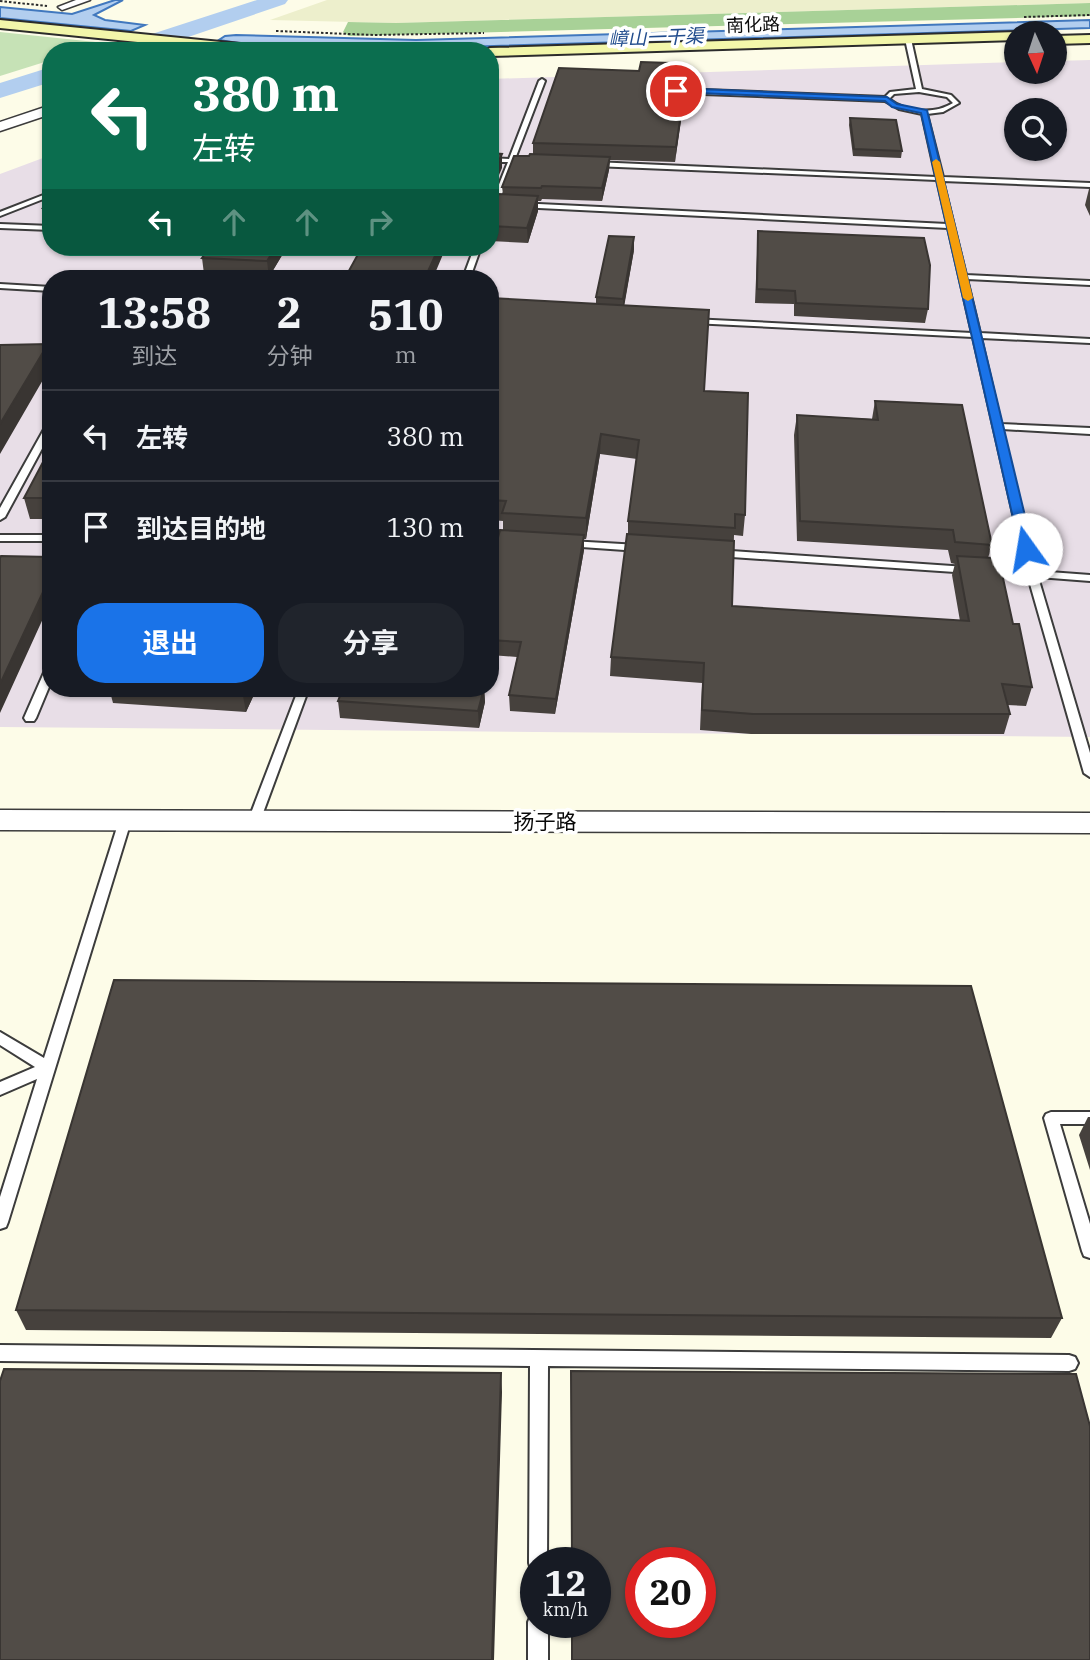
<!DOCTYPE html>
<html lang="zh">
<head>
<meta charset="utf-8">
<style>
	:root { --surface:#171b24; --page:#20242c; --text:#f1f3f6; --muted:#9ea1a6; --line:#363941; --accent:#1a73e8 }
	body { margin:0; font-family:"IBM Plex Serif","Noto Sans SC",serif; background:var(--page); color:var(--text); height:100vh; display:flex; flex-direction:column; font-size:26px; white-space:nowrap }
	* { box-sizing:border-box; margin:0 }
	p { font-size:23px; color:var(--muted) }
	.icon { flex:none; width:38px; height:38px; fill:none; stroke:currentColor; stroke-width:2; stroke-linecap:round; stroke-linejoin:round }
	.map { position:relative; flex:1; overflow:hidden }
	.sheet { position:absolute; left:42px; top:270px; width:457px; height:427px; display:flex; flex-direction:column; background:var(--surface); border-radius:28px; box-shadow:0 2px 5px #0004 }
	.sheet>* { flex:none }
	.hud { position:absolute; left:42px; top:42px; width:457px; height:214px; border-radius:28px; box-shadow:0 2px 5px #0004; background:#0b6e4f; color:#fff; overflow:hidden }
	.needle { width:46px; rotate:177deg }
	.tools { position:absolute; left:1004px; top:21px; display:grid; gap:14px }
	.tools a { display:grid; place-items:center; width:63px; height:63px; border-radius:50%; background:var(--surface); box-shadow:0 2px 5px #0004; font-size:35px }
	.speed { position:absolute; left:520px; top:1547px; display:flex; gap:14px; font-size:35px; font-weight:700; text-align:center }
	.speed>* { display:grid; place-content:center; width:91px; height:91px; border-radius:50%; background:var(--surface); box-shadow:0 2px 5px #0004; line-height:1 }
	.speed small { font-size:18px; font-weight:400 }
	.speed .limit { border:10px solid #d22; background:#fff; color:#111 }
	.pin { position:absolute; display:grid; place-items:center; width:60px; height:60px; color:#fff; margin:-30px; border:4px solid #fff; border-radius:50%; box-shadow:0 2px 7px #0007 }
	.me { position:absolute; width:77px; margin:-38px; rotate:347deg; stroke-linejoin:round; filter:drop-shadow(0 0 5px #0008) }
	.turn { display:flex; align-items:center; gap:24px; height:147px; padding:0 35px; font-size:32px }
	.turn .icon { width:91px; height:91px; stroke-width:2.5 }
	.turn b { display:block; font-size:49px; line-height:60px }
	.lanes { display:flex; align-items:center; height:66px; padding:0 35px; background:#0003; justify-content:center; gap:35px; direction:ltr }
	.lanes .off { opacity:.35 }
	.eta { display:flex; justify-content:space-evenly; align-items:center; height:119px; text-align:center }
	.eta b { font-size:42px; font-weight:700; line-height:49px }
	.primary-button { display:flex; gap:14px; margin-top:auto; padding:14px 35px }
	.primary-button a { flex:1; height:80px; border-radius:28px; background:var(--accent); color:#fff; font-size:28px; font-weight:700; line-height:80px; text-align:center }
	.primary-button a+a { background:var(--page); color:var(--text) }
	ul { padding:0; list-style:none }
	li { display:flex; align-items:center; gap:21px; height:91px; padding:0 35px; border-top:2px solid var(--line) }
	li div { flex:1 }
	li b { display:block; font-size:26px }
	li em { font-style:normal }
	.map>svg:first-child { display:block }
	.industrial { fill:#e8dee7; fill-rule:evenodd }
	.farmland { fill:#edefcc }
	.green { fill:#c6e2b6 }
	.forest { fill:#a8d197 }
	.water { fill:#b2ceef; stroke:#4178be; stroke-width:2 }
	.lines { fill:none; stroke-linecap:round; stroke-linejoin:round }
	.river { fill:#b2ceef; fill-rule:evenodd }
	.service-casing { stroke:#3c3c3c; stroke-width:4 }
	.minor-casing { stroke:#3c3c3c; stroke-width:3 }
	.tertiary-casing { stroke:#3c3c3c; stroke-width:3 }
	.secondary-casing { stroke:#2b2b2b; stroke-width:4 }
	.path { stroke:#2b2b2b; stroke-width:2; stroke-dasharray:2.5 2; stroke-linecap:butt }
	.service { fill:#fff; fill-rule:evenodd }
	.minor { fill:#fff; fill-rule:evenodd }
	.tertiary { fill:#fff; fill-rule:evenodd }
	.secondary { fill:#f2f6aa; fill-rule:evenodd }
	.wall { fill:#46413d }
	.shaded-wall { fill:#393532 }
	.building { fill:#514c47; stroke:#393532; stroke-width:2; fill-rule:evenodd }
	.route { fill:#1a73e8; stroke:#114b97; stroke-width:2 }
	.slow { fill:#f59e0b }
	.labels { text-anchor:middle; stroke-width:7; stroke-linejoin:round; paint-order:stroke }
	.far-street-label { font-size:18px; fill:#090909; stroke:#fff }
	.far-water-label { font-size:19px; font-style:italic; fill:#214c8d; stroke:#fff }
	.street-label { font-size:21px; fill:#090909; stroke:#fff }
</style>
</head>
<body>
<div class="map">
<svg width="1090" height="1660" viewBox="0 0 1090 1660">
	<rect width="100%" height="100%" fill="#fdfce8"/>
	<!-- industrial -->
	<path class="industrial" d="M 1090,60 L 1090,737 L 0,727 L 0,174 L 51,155 L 51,247 L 490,247 L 490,79 L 1017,62 L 1017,72 L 1055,72 L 1055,61 ZM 1017,110 L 1055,110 L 1055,149 L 1017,149 ZM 51,278 L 490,278 L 490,688 L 51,688 Z"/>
	<!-- farmland -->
	<path class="farmland" d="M 327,0 L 1090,0 L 1090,3 L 396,23 L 270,20 Z"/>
	<!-- green -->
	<path class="green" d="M 0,32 L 105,43 L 80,51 L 51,51 L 51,60 L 0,76 Z"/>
	<!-- forest -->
	<path class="forest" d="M 1090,3 L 1090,16 L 349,36 L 343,32 L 348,22 L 396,23 Z"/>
	<!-- water -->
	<path class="water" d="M 115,0 L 123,0 L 94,15 L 105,20 L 145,25 L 131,31 L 0,18 L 0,7 L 72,14 Z
		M 1090,20 L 1090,28 L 396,49 L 245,44 L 219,40 L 225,36 L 236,35 L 416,40 Z"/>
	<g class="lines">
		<!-- river -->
		<path class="river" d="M 257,0 L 288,0 L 285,4 L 147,51 L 112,51 L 115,46 Z
			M 51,67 L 51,82 L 0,98 L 0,83 Z"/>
		<!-- service casing -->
		<g class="service-casing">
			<path id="service" d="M 908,37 L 911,39 L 922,89 L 951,95 L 959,103 L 943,112 L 927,114 L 943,177 L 1090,183 L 1090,187 L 943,181 L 966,275 L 1090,281 L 1090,285 L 967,279 L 980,333 L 1090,339 L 1090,343 L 981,338 L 1001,424 L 1090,428 L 1090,434 L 1002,429 L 1036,571 L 1090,575 L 1090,581 L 1038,577 L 1090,753 L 1090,777 L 1084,773 L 1028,577 L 717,556 L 712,553 L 717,550 L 1026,571 L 973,337 L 692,323 L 688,321 L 692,319 L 972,333 L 948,228 L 497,206 L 493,216 L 490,218 L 490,202 L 492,202 L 508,162 L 490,162 L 490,158 L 509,159 L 539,81 L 542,79 L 545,81 L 515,159 L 530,161 L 527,163 L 514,162 L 499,202 L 947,224 L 937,180 L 594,166 L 591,164 L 594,162 L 936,177 L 922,114 L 899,109 L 885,101 L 676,93 L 673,91 L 675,78 L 678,76 L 681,78 L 679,89 L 885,97 L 890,92 L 916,89 L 905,39 ZM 919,92 L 947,97 L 953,103 C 934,115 906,112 889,99 L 894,94 Z
				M 51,192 L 51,196 L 0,216 L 0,212 Z
				M 0,224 L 51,226 L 51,230 L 0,228 Z
				M 429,247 L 481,247 L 470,278 L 463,278 L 473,251 L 432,249 Z
				M 0,284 L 51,287 L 51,291 L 0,288 Z
				M 51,421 L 51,432 L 5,517 L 0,520 L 0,508 L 47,424 Z
				M 0,535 L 51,535 L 51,541 L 0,541 Z
				M 490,535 L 513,537 L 518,540 L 513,543 L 490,541 Z
				M 570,541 L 639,545 L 644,548 L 639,551 L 567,546 L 567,542 Z
				M 51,665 L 51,682 L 36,718 L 34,721 L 26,721 L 24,718 L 46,668 Z
				M 299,688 L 309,688 L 260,821 L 254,825 L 250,824 L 248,821 Z
				M 125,817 L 131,821 L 8,1222 L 6,1227 L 0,1229 L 0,1197 L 37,1079 L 0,1095 L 0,1082 L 35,1067 L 0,1045 L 0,1032 L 44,1058 L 119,821 Z
				M 1051,1112 L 1090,1112 L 1090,1124 L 1060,1124 L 1090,1224 L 1090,1258 L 1084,1256 L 1082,1251 L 1044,1118 L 1046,1114 Z
				M 0,1345 L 1069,1355 L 1075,1357 L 1078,1363 L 1075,1369 L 1069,1371 L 548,1366 L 547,1563 L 536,1563 L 536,1571 L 531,1570 L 529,1563 L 530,1366 L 0,1361 Z
				M 536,1613 L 536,1622 L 548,1622 L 548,1660 L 528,1660 L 528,1622 L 531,1615 Z"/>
		</g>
		<!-- minor casing -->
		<g class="minor-casing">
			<path id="minor" d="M 76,0 L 90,0 L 62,10 L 58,7 Z"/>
		</g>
		<!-- tertiary casing -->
		<g class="tertiary-casing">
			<path id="tertiary" d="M 51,105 L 51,114 L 0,131 L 0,122 Z
				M 0,810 L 1090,813 L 1090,833 L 0,830 Z"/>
		</g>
		<!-- secondary casing -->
		<g class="secondary-casing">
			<path id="secondary" d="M 0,20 L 270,47 L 277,51 L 226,51 L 0,28 Z
				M 1017,32 L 1022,33 L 1017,33 L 1017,40 L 490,56 L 490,51 L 484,51 L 490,48 Z
				M 1090,35 L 1090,43 L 1055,44 L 1055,36 Z"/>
		</g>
		<!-- path -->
		<path class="path" d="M 0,1 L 47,6
			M 1024,17 L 1090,15
			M 276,31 L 374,35 L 484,33"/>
		<!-- service -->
		<use href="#service" class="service"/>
		<!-- minor -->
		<use href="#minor" class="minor"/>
		<!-- tertiary -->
		<use href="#tertiary" class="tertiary"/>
		<!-- secondary -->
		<use href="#secondary" class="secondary"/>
	</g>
	<!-- wall -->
	<path class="wall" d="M 670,76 L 666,100 L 683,100 L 675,162 L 610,160 L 609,170 L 602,201 L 542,199 L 541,201 L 538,201 L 538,211 L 528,243 L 490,241 L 490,204 L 494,203 L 503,194 L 502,187 L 529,156 L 533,154 L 533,143 Z
		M 850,118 L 902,151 L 901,158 L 853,156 L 849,125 Z
		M 1089,189 L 1090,189 L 1090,216 L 1085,205 Z
		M 51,200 L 51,223 L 47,223 L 43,208 Z
		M 758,231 L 928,309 L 925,323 L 794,316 L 794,304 L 755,303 Z
		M 210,247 L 287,247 L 269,277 L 204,274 L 202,258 Z
		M 634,250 L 624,305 L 704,391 L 745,515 L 743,536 L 734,535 L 732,606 L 960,621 L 952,575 L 955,564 L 951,563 L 948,550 L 797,541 L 794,435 L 797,415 L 872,419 L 875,401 L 992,545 L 988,558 L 996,569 L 1032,687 L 1026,706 L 1007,705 L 1010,714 L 1004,734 L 751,734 L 700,730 L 702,683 L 610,676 L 611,657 L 628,534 L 628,521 L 637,459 L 600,454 L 586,539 L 584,539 L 584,550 L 555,714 L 510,711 L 509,695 L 517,657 L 490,655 L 490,568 L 503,530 L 503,521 L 490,520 L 490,298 L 596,304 L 596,297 Z
		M 51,447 L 51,519 L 30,519 L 24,498 Z
		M 109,688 L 257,688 L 246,712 L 113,703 Z
		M 343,688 L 484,688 L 485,702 L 479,728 L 340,718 L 338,701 Z
		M 1088,1117 L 1090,1117 L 1090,1170 L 1079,1135 Z
		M 16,1310 L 1062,1318 L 1051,1338 L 26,1330 Z
		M 571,1371 L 1090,1660 L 571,1660 L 571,1622 L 595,1622 L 595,1563 L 571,1563 Z"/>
	<!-- shaded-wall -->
	<path class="shaded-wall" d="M 670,63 L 670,76 L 664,113 L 664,99 Z
		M 495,98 L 495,111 L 490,122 L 490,108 Z
		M 683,100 L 682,114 L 675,162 L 676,147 Z
		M 502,154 L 502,168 L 490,196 L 490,181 Z
		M 610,157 L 609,170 L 602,201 L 602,188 Z
		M 538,196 L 538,211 L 528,243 L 527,228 Z
		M 634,237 L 634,250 L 623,313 L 623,299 Z
		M 276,247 L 287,247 L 269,277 L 267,261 Z
		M 439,247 L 443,247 L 444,252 L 433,278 L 425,278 Z
		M 48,344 L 51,356 L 51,366 L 0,454 L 0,424 Z
		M 601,434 L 600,454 L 586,539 L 586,518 Z
		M 584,535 L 584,550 L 555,714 L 556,699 Z
		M 51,575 L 51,601 L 0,713 L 0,684 Z
		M 246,688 L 257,688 L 246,712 L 243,696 Z
		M 484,688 L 485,702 L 479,728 L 478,711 Z
		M 501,1373 L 502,1392 L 494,1660 L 492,1660 Z"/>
	<!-- building -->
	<path class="building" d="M 641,62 L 670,63 L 664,99 L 683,100 L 676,147 L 533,143 L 559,68 L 639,71 Z
		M 490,97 L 495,98 L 490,108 Z
		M 850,118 L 896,120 L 902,151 L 854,149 Z
		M 490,153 L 502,154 L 490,181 Z
		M 530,154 L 610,157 L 602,188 L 542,186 L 541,188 L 502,187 L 514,156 L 529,156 Z
		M 498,194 L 538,196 L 527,228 L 490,226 L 490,204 L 494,203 Z
		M 51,200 L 51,209 L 43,208 Z
		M 758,231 L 924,238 L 930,265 L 928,309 L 796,303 L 795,291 L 757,289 Z
		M 609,236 L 634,237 L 623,299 L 596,297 Z
		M 210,247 L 276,247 L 267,261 L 202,258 Z
		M 362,247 L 439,247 L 425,278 L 345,278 Z
		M 490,298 L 709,310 L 704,391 L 748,393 L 745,515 L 735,514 L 735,528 L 628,521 L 639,440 L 601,434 L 586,518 L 502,513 L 506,501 L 490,500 Z
		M 48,344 L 0,424 L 0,345 Z
		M 875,401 L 962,405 L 992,545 L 955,542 L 953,530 L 800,521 L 797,415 L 878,420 Z
		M 51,447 L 51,498 L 24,498 Z
		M 500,530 L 584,535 L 556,699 L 509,695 L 521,642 L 490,640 L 490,568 Z
		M 627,534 L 734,541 L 732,606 L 969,621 L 957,556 L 993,558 L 996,569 L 1001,569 L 1013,624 L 1019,624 L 1032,687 L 1002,684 L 1010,714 L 753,714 L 702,710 L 704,663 L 611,657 Z
		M 1,556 L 51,557 L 51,575 L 0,684 L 0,558 Z
		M 133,688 L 246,688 L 243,696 Z
		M 343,688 L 484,688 L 478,711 L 338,701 Z
		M 114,980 L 971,986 L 1062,1318 L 16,1310 Z
		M 4,1369 L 501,1373 L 492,1660 L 0,1660 L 0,1381 Z
		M 571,1371 L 1076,1374 L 1090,1426 L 1090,1660 L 572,1660 L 572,1622 L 595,1622 L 595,1563 L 572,1563 ZM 640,1563 L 700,1563 L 700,1622 L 640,1622 Z"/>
	<!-- route -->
	<path class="route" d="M 676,88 L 887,97 L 897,104 L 927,110 L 1033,549 L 1031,552 L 1026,553 L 1020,549 L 921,113 L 892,107 L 885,101 L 674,92 Z"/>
	<!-- slow -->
	<path class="slow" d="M 936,159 L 940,162 L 973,298 L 968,301 L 963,298 L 932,162 Z"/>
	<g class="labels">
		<!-- far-street labels -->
		<g class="far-street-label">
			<text transform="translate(753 25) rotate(-2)" y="6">南化路</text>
		</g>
		<!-- far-water labels -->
		<g class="far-water-label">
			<text transform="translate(656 37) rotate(-2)" y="7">嶂山一干渠</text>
		</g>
		<!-- street labels -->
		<g class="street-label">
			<text x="545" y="829">扬子路</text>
		</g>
	</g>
</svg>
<div class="tools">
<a><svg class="needle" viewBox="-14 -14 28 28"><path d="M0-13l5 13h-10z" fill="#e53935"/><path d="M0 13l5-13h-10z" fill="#9ea1a6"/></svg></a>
<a><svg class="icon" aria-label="search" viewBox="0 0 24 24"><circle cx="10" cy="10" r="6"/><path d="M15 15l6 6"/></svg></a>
</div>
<div class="speed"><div>12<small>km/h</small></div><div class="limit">20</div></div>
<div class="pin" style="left:676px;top:91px;background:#d93025"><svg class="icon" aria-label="arrive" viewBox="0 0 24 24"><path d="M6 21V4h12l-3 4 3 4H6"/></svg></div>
<svg class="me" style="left:1026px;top:549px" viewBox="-20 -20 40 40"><circle r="19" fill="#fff"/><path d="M0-13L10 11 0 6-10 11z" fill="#1a73e8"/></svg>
<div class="hud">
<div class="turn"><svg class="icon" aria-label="left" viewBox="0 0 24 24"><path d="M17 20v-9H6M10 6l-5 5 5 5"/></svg><div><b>380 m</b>左转</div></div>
<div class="lanes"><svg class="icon" aria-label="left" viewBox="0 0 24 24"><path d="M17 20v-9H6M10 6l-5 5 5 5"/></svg><svg class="icon off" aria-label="ahead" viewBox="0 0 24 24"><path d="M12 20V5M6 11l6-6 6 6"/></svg><svg class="icon off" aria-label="ahead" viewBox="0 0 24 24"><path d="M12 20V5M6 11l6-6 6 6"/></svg><svg class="icon off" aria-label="right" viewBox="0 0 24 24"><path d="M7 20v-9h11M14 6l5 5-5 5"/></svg></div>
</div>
<section class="sheet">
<div class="eta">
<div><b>13:58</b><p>到达</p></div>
<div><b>2</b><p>分钟</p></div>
<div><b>510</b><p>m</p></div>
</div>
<ul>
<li><svg class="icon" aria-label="left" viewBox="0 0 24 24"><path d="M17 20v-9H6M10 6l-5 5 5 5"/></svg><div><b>左转</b></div><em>380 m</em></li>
<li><svg class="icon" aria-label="arrive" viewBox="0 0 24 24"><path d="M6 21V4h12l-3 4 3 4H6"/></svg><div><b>到达目的地</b></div><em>130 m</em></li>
</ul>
<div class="primary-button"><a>退出</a><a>分享</a></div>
</section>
</div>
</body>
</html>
